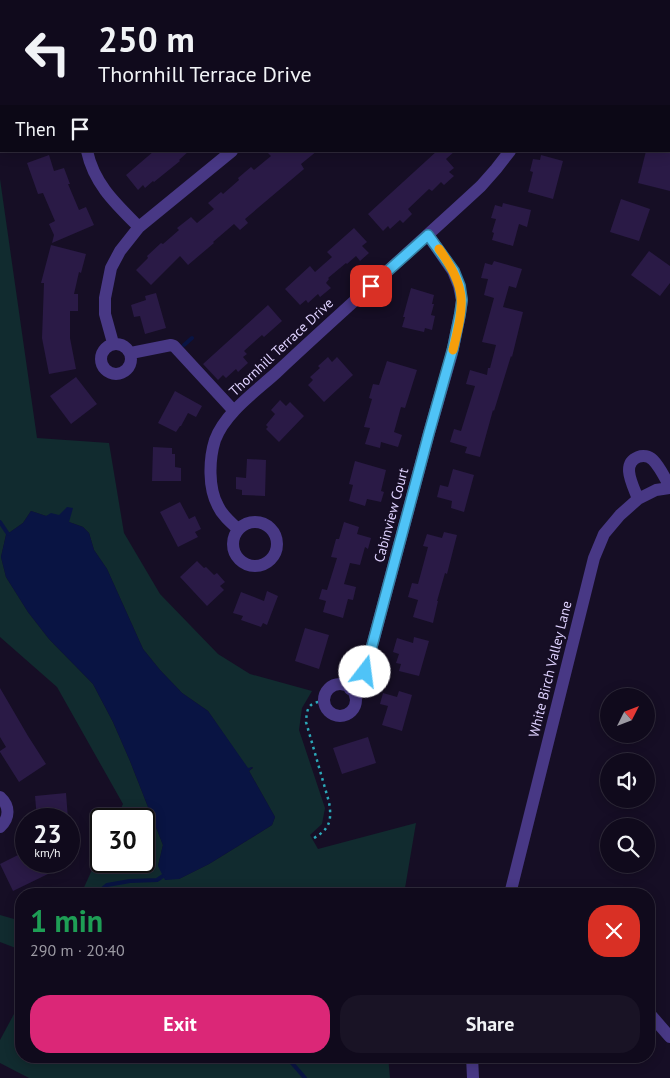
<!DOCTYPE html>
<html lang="en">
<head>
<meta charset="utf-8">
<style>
	:root { --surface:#100a1c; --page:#191325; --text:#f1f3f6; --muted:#9c9aa3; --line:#302b3b; --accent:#db2777 }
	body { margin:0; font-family:"PT Sans",sans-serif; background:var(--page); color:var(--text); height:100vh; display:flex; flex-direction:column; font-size:19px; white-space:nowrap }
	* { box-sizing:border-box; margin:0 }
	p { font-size:16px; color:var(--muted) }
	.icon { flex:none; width:28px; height:28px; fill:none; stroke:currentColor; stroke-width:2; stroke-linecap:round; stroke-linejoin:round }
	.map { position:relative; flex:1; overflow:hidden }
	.details { position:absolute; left:15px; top:888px; width:640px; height:175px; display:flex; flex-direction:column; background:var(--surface); border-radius:20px; box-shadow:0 2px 12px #0003,0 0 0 1px var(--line) }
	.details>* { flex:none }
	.top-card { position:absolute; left:0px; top:0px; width:670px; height:152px; box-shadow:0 2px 12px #0003,0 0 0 1px var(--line); background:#100a1c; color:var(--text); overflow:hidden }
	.needle { width:32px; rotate:48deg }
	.fabs { position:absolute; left:600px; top:688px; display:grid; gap:10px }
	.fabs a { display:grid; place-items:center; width:55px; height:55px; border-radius:50%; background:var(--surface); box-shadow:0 2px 12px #0003,0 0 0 1px var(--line); font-size:25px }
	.speed { position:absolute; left:15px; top:808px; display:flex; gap:10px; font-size:25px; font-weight:700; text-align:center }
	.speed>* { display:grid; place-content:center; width:65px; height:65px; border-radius:50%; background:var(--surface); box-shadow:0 2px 12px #0003,0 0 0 1px var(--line); line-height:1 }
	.speed small { font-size:12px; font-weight:400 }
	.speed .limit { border:2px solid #111; border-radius:8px; background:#fff; color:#111 }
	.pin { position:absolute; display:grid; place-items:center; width:42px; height:42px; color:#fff; margin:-21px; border-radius:10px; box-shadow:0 2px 8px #0006 }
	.me { position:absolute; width:55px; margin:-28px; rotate:15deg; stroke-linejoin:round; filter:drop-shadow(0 0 4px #0008) }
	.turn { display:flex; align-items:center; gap:18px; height:105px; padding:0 15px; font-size:22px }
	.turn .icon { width:65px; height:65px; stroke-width:2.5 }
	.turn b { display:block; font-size:35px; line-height:42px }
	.then { display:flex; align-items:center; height:48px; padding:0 15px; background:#0003; gap:10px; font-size:19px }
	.round { display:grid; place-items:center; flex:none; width:52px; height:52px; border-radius:20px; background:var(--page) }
	.summary { display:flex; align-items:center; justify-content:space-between; height:85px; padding:0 15px }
	h1 { font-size:30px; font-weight:600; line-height:38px; color:#1e9e55 }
	.cta { display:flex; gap:10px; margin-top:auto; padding:10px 15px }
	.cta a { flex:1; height:58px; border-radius:20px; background:var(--accent); color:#fff; font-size:20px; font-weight:600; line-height:58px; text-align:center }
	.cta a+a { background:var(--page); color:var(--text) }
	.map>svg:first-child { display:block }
	.green { fill:#112b2f; fill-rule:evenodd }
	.water { fill:#091443 }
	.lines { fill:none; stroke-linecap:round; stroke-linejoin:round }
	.stream { stroke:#091443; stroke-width:4 }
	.building { fill:#2a1a46 }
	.path { stroke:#2ca8b8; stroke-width:2.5; stroke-dasharray:2.5 4; stroke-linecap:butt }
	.minor { stroke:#483885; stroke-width:12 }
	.route-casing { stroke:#337fa1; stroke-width:12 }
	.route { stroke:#4fc3f7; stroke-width:9 }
	.slow { stroke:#f59e0b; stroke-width:9 }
	.labels { text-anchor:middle; stroke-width:4; stroke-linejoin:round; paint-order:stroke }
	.street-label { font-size:14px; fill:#dfd2ff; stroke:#160e25 }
</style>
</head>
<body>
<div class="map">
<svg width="670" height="1078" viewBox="0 0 670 1078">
	<rect width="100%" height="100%" fill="#160e25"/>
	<!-- green -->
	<path class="green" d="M 0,179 L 37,438 L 109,443 L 124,533 L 160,594 L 218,654 L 250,674 L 312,691 L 302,708 L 299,730 L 325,808 L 322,824 L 310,835 L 318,849 L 416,823 L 404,894 L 81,894 L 101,850 L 101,861 L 144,861 L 144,819 L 116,819 L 123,804 L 57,687 L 0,637 ZM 31,511 L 46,516 L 59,515 L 69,522 L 83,527 L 89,533 L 94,550 L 107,569 L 143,649 L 160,670 L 182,693 L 208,711 L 248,769 L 252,767 L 253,768 L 249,771 L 275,817 L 272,825 L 209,864 L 179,879 L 158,866 L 163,845 L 130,761 L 113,722 L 93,684 L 49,639 L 28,612 L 6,577 L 1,557 L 6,535 L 23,523 Z
		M 0,915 L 21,921 L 21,950 L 0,942 Z
		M 21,1001 L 21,1056 L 388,1056 L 390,1078 L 29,1078 L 0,1063 L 0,1040 Z"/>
	<!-- water -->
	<path class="water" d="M 67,507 L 73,508 L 69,522 L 83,527 L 89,533 L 94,550 L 107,569 L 143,649 L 160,670 L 182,693 L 208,711 L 248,768 L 253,767 L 249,771 L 275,817 L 272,825 L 209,864 L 179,879 L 165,880 L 158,866 L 163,845 L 130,761 L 113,722 L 93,684 L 49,639 L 28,612 L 6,577 L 1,557 L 6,535 L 23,523 L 31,511 L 46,516 L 51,513 L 59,515 Z"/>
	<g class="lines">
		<!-- stream -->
		<path class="stream" d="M 184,345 L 192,338
			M 0,522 L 8,534
			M 100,894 L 100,891 L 107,885 L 130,881 L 157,880 L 163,876
			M 280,1056 L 292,1063 L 305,1078"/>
	</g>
	<!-- building -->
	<path class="building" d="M 154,151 L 189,151 L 179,160 L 180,161 L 154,182 L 153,181 L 145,188 L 143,185 L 138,190 L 126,175 Z
		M 266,151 L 317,151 L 301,164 L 304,169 L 245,219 L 248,223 L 240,230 L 234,224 L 213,242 L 214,243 L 188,265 L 180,256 L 151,285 L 136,270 L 148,258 L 147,256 L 161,243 L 163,244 L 179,230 L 177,228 L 191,217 L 197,223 L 214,209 L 208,203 L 221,192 L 223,194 L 239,180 L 238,178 L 251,167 L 254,170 L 271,156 Z
		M 437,151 L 455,151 L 446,159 L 454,168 L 449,172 L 454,176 L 444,185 L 441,182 L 432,191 L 429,189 L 408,209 L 412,214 L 403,223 L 400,220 L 390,229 L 388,226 L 383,231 L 368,214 Z
		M 646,151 L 670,151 L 670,191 L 638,183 Z
		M 49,155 L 54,171 L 64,168 L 70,184 L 68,184 L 79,210 L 86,207 L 94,225 L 52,243 L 54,235 L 49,224 L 55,221 L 43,193 L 38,194 L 27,163 Z
		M 541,155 L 563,161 L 553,199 L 528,192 L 533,172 L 530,171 L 533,159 L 540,160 Z
		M 621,199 L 650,209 L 639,241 L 610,232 Z
		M 503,203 L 531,210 L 527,227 L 519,224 L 513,246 L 492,240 L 494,233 L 492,232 L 496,219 L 491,218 L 495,205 L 502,207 Z
		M 354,228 L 367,242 L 362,246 L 369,253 L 360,261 L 356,256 L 347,264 L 346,263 L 328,278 L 329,279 L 326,283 L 331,288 L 320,297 L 318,294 L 308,303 L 306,300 L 300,305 L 285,289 L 310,266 L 315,272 L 332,257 L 327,252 Z
		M 51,245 L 86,254 L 81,273 L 79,272 L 74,294 L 78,294 L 78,311 L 70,311 L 70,338 L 76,369 L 49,374 L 42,338 L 44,283 L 41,283 Z
		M 649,251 L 670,266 L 670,283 L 660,296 L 631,275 Z
		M 494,261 L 522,269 L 516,288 L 509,286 L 503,307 L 523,312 L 512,357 L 511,356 L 494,411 L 493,410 L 480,457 L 465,453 L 467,447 L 450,442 L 454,429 L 461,431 L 475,386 L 466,384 L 470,370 L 487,375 L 488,368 L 490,368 L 496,345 L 482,342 L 494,298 L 484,295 L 488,279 L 481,278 L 485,263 L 492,265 Z
		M 411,288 L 434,295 L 432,304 L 434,304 L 431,315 L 435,316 L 432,330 L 425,328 L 424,332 L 402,327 L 405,317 L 403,317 Z
		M 156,293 L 166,328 L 145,334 L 140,316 L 134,317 L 131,305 L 146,300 L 145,296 Z
		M 268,305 L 282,321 L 264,337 L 262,335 L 244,351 L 247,354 L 243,357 L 248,363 L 238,372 L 236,369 L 226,378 L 223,375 L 218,380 L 203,364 Z
		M 328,357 L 332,362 L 337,357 L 353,375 L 324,402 L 308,385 L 313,380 L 310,377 L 320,368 L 318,366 Z
		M 387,361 L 417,370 L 405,408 L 401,407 L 394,432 L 402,435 L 398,447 L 381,442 L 380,448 L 365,444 L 370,428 L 364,427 L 372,399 L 369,398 L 373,384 L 379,385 Z
		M 76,377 L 97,404 L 71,424 L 50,396 Z
		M 175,391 L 202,406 L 196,417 L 188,413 L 181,426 L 180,426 L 176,432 L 158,423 Z
		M 280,400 L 286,406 L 290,402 L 304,416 L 279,442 L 266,429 L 268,427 L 266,425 L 275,414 L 271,410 Z
		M 153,447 L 172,448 L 172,454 L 175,454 L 175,467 L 181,468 L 181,481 L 152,481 Z
		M 247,459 L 266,460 L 265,496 L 242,495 L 242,490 L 236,489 L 236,477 L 246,478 Z
		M 355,461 L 386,470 L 381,491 L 384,492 L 381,502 L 367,499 L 365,506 L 349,501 L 353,485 L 349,484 Z
		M 453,469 L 474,475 L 464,512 L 451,508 L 452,501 L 437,497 L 440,485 L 448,487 Z
		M 180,502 L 189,519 L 195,516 L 201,529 L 195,532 L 198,537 L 178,547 L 160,512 Z
		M 344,522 L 359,527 L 357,534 L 371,538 L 368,549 L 365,547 L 360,565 L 350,563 L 344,584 L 356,587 L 353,600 L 348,599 L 343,618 L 323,612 L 326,601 L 319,599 L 322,589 L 327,590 L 337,558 L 331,557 L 336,539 L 339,539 Z
		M 444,532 L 457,535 L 447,574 L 445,573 L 437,601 L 438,601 L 433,623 L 413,617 L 418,600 L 408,597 L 412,583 L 418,584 L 428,547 L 423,546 L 427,534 L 442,538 Z
		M 197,561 L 204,568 L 206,567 L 214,575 L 217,573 L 225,582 L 220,586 L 224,590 L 207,606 L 180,577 Z
		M 267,591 L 278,596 L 267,625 L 263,623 L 261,627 L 241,620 L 243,616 L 233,613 L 241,592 L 264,601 Z
		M 305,628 L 329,635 L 319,669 L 295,661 Z
		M 414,637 L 429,641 L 419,676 L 399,671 L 401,664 L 396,663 L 399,654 L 393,652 L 397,638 L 413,643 Z
		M 0,688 L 28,736 L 46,764 L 19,782 L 0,752 L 0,751 L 6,747 L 0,737 Z
		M 399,691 L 412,695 L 402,731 L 382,725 L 388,706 L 380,704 L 383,693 L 397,697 Z
		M 368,737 L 376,763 L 342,774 L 333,748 Z
		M 66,793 L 68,819 L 37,819 L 35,796 Z
		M 26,851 L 26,861 L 44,861 L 50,873 L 13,891 L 0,864 Z"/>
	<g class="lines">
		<!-- path -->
		<path class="path" d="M 314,838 C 330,829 332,820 329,802 L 306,722 C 307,706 309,703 324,701"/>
		<!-- minor -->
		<path class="minor" d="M 92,1 L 93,0
			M 387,1 L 388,0
			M 555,1 L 556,0
			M 87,151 C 94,184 116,204 139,227
			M 113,343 L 105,314 L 105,298 L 111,268 L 120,251 L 139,227 L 232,151
			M101 359a15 15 0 1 1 30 0a15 15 0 1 1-30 0Z
			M 131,353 L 171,345 L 174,346 L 234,411
			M 638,499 C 634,487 620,464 638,457 C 643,455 649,456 653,460 C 660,467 665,478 670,487
			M233 544a22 22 0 1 1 44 0a22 22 0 1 1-44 0Z
			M 238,529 C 230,522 222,515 218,506 C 208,488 209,459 215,440 C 225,413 255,392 276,373 C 343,310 413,249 481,186 L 496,169 L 510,151
			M324 700a16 16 0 1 1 32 0a16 16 0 1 1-32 0Z
			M 350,689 L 365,672 L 429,433 L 452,353 L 460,314 L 462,300 L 459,286 L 453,271 L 428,235
			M 0,797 C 10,806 10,818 0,827
			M 510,894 L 594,558 L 604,534 L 620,515 L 638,499 L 656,490 L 670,488
			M 649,1013 L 670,1037
			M 472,1056 L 473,1078"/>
	</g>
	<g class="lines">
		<!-- route casing -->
		<g class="route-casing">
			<path id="route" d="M 365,672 L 429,433 L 453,348 L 460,314 L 462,300 L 460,286 L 454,271 L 428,235 L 371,286"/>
		</g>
		<!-- route -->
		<use href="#route" class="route"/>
		<!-- slow -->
		<path class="slow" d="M 439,249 C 468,289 464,304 453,350"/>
	</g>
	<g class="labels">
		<!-- street labels -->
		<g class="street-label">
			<text transform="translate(281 347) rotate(-43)" y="5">Thornhill Terrace Drive</text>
			<text transform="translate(391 515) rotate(-75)" y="5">Cabinview Court</text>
			<text transform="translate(550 669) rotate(-76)" y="5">White Birch Valley Lane</text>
		</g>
	</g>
</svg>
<div class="fabs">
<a><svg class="needle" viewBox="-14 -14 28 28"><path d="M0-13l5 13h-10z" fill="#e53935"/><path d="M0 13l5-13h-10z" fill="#9c9aa3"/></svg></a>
<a><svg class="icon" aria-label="sound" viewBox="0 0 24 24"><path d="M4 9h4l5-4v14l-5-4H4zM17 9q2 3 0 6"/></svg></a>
<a><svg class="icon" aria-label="search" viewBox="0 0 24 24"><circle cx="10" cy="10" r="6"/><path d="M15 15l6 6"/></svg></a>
</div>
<div class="speed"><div>23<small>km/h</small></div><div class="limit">30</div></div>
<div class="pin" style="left:371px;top:286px;background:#d93025"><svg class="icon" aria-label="arrive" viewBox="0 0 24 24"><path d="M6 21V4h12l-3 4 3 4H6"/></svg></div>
<svg class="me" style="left:365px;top:672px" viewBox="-20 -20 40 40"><circle r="19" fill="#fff"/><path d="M0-13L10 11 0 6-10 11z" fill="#4fc3f7"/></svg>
<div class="top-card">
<div class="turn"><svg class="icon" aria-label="left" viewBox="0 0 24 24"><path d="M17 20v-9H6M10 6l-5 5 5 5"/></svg><div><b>250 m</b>Thornhill Terrace Drive</div></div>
<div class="then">Then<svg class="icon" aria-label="arrive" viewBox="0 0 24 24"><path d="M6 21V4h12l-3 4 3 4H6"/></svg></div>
</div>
<section class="details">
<div class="summary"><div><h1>1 min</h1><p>290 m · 20:40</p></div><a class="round" style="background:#d93025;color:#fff"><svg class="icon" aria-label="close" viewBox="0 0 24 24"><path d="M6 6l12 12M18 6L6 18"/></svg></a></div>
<div class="cta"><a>Exit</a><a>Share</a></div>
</section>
</div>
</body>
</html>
